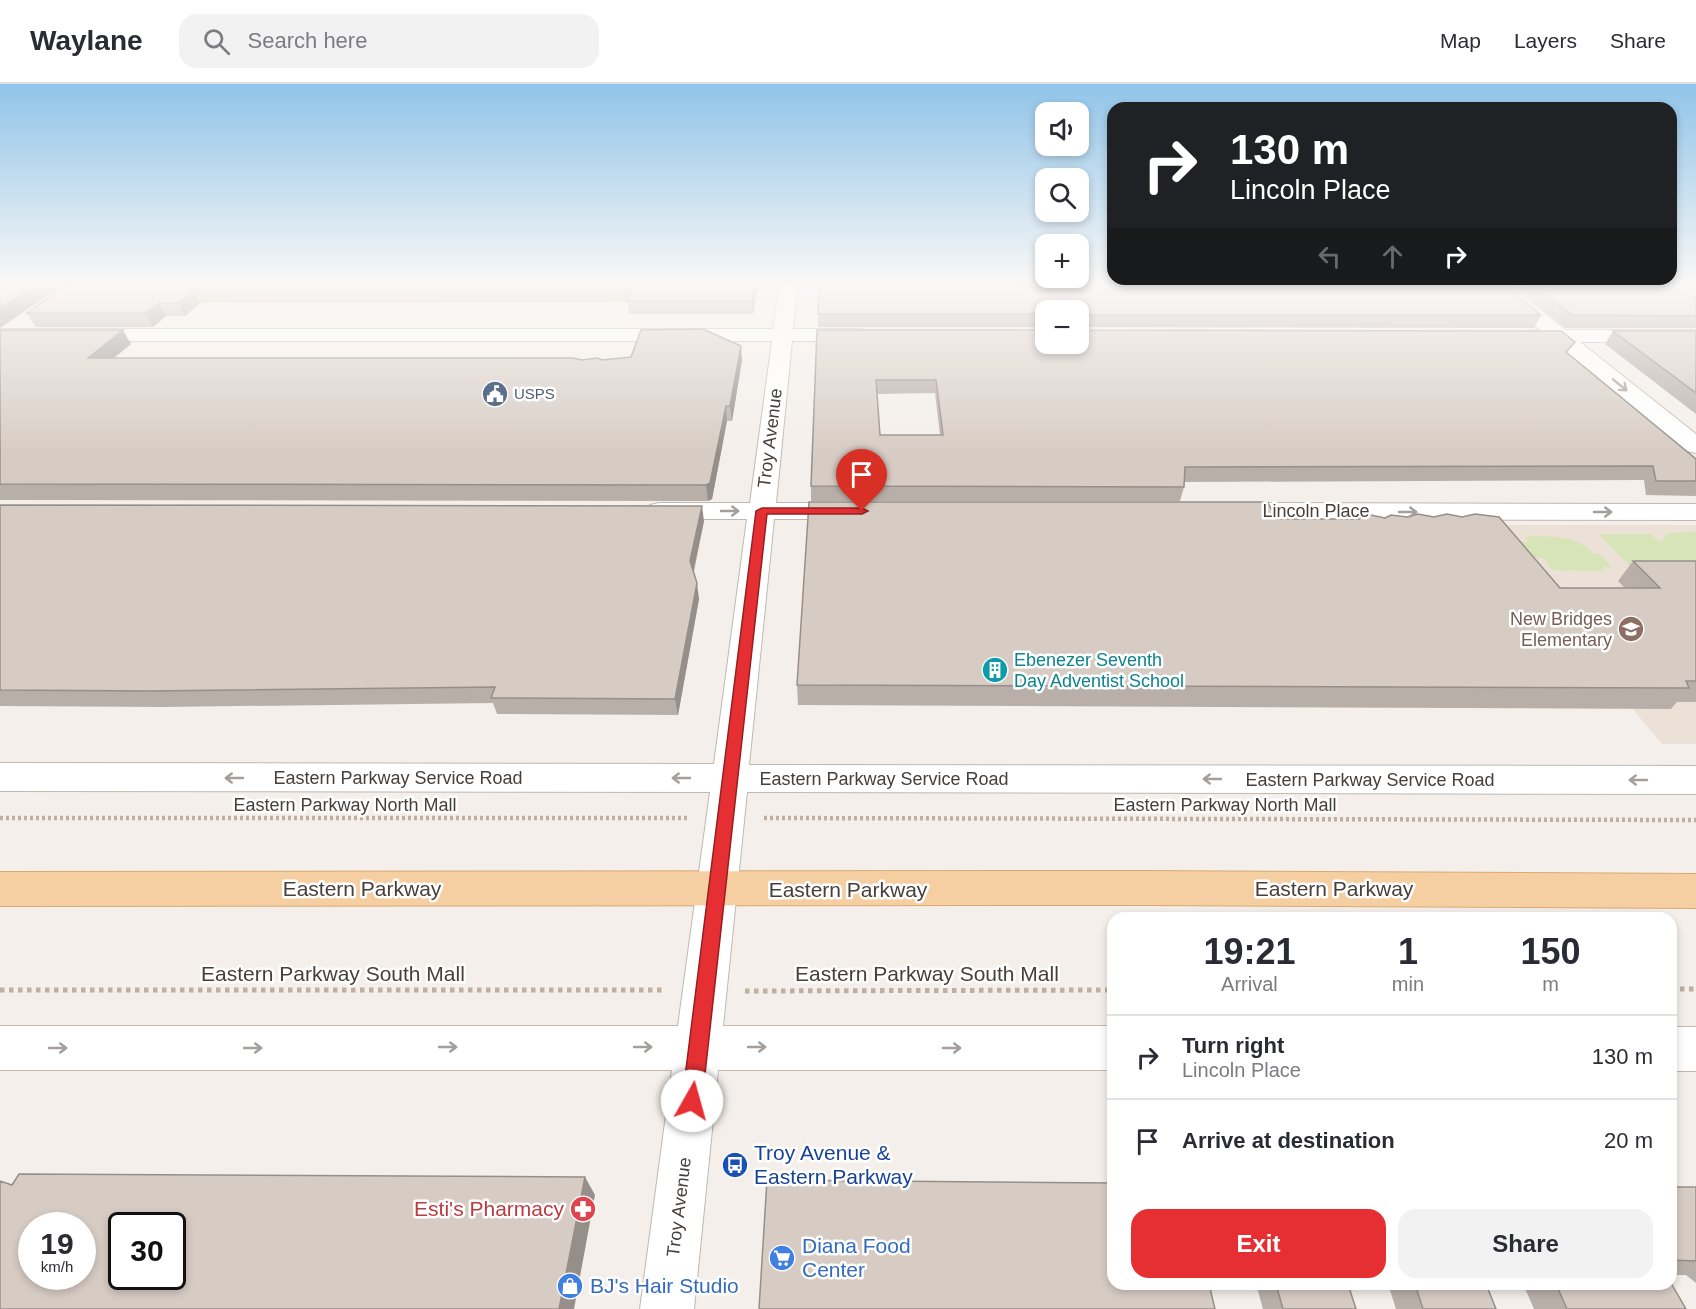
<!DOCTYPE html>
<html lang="en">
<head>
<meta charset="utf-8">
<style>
	:root { --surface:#fff; --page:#f2f2f3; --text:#2b2b33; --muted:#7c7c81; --line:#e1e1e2; --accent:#e62f33 }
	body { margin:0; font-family:Arial,sans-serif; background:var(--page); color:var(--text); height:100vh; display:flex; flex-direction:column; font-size:22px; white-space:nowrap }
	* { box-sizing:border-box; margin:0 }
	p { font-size:20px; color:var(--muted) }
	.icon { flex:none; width:33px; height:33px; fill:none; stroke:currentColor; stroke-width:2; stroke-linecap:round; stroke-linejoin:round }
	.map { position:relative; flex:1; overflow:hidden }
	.panel { position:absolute; left:1107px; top:828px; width:570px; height:378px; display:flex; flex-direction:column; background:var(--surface); border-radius:18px; box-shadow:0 3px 9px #0003 }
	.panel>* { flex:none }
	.top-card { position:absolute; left:1107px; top:18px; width:570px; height:183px; border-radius:18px; box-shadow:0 3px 9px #0003; background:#202124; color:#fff; overflow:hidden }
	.tools { position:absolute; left:1035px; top:18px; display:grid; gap:12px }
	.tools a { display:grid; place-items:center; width:54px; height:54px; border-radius:12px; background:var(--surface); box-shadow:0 3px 9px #0003; font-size:30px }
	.speed { position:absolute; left:18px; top:1128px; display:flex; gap:12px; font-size:30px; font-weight:700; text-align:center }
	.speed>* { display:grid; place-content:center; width:78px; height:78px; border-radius:50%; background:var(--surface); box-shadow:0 3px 9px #0003; line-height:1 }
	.speed small { font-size:15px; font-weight:400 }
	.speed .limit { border:3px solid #111; border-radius:9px; background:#fff; color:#111 }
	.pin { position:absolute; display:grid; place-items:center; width:51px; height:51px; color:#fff; margin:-62px -26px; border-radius:50% 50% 50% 0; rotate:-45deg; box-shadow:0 0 6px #0007 }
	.pin .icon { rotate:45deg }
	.me { position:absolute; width:66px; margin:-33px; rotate:7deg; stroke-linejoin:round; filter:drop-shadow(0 0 4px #0008) }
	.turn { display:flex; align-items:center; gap:21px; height:126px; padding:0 24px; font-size:27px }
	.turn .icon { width:78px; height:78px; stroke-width:2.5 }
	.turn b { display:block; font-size:42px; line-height:51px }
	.lanes { display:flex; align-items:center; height:57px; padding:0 24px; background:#0003; justify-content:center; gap:30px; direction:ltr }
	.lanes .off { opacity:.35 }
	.eta { display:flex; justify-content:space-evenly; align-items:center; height:102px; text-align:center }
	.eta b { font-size:36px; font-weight:600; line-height:42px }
	.cta { display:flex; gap:12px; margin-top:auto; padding:12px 24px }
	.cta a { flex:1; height:69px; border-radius:18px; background:var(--accent); color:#fff; font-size:24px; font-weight:600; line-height:69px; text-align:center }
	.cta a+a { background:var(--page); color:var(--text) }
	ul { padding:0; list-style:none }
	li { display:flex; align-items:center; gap:18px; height:84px; padding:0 24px; border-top:2px solid var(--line) }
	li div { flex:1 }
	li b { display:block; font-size:22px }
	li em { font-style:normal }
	header { display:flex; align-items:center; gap:36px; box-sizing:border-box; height:84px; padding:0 30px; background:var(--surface); border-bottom:2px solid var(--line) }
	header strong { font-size:28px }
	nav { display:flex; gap:33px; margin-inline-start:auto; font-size:21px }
	.search { width:420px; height:54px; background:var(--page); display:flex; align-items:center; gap:15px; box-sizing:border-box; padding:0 21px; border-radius:18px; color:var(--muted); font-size:22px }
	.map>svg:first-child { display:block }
	.education { fill:#ebe1d6 }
	.green { fill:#d7e4b7 }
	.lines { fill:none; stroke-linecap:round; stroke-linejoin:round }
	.street-casing { stroke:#c1b8b1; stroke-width:2 }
	.primary-casing { stroke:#d9a973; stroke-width:2 }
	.path-far1 { stroke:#bfafa0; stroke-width:4.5; stroke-dasharray:3 3; stroke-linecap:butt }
	.path { stroke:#bfafa0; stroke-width:5; stroke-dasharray:4.5 4.5; stroke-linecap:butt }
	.street { fill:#fff; fill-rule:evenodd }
	.primary { fill:#f5cfa2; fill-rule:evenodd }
	.wall { fill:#b9afa9; fill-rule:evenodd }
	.shaded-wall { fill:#968f89 }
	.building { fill:#d7ccc4; stroke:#968f89; stroke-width:1.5; fill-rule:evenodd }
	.oneway { stroke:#a39f9c }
	.route { fill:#e62f33; stroke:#961f21; stroke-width:1.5 }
	.labels { text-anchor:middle; stroke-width:5; stroke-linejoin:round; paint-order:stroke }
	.far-service-label { font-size:15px; fill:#4e5e75; stroke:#fff; text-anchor:start }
	.street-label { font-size:18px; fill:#473f39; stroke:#fff }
	.education-label { font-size:18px; fill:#785e54; stroke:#fff; text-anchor:end }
	.culture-label { font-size:18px; fill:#0d838f; stroke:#fff; text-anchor:start }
	.near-street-label { font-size:21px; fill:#473f39; stroke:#fff }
	.near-transit-label { font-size:21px; fill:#164399; stroke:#fff; text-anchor:start }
	.near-health-label { font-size:21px; fill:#be3a42; stroke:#fff; text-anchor:end }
	.near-shop-label { font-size:21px; fill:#366cbe; stroke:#fff; text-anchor:start }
</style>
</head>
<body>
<header>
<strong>Waylane</strong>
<div class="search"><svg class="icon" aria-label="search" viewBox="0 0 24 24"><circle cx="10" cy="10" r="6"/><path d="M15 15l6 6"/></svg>Search here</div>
<nav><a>Map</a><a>Layers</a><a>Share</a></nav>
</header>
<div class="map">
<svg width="1696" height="1225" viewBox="0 0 1696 1225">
	<rect width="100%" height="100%" fill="#f4efea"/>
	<!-- education -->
	<path class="education" d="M 1479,441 L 1696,441 L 1696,660 L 1662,660 Z"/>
	<!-- green -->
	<path class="green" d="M 1696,448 L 1696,485 L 1635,487 L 1599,450 L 1650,450 L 1661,459 L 1668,449 Z
		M 1529,452 C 1551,452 1579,452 1594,470 L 1600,470 L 1612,483 L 1602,483 L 1605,487 L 1552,486 L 1543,474 L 1534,474 L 1520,458 L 1529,458 L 1526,454 Z"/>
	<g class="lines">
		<!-- street casing -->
		<g class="street-casing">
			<path id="street" d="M 780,198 L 798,198 L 793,245 L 862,245 L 869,247 L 872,251 L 869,255 L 862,257 L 792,257 L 776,419 L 853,419 L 862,421 L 866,427 L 862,433 L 853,435 L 774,435 L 749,681 L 1696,682 L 1696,710 L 747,708 L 723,942 L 1113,942 L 1113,986 L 718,986 L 694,1225 L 640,1225 L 672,986 L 0,986 L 0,942 L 678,942 L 710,708 L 0,707 L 0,679 L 714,680 L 747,435 L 659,435 L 650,433 L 646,427 L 650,421 L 659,419 L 750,419 L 772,257 L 0,257 L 0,245 L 773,245 Z
				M 1484,198 L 1505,198 L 1565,246 L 1696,246 L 1696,258 L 1580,258 L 1696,350 L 1696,369 L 1687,367 L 1555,258 L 1514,256 L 1511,252 L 1514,248 L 1540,246 Z
				M 1229,419 L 1696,420 L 1696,436 L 1229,435 L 1220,433 L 1216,427 L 1220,421 Z
				M 1671,943 L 1696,943 L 1696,987 L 1671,987 Z"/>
		</g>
		<!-- primary casing -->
		<g class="primary-casing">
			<path id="primary" d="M 1146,787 L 1696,790 L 1696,824 L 1146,821 L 0,822 L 0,788 Z"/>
		</g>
		<!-- path-far1 -->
		<path class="path-far1" d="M 0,734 L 687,734
			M 764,734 L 1696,736"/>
		<!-- path -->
		<path class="path" d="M 1671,905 L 1696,905
			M 0,906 L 665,906
			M 745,907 L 1113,906"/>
		<!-- street -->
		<use href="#street" class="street"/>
		<!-- primary -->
		<use href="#primary" class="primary"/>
	</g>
	<!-- wall -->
	<path class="wall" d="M 70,198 L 758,198 L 753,230 L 629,230 L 628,218 L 200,219 L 185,232 L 166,232 L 153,243 L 36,243 L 27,229 Z
		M 819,198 L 1502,198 L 1541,231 L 1534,244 L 1078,243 L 1078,226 L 1046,226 L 1046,243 L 818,243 Z
		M 1508,198 L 1696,198 L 1696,244 L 1565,244 Z
		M 0,246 L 131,260 L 114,274 L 742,276 L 732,337 L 727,337 L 712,415 L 708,417 L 0,416 Z
		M 817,246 L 1080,246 L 1568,270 L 1696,375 L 1696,412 L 1646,411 L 1644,396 L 1184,398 L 1184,403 L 1180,417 L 811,417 L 811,402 ZM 935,309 L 940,351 L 880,351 L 877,310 Z
		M 1613,247 L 1696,247 L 1696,330 L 1605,260 Z
		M 0,421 L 704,437 L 694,488 L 699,515 L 678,631 L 497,630 L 493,619 L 163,623 L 0,622 Z
		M 1407,433 L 1434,433 L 1560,504 L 1625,504 L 1618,497 L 1633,477 L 1696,477 L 1696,618 L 1677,618 L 1671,625 L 798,621 L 797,601 L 1277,435 L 1359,435 Z
		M 1671,1103 L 1696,1103 L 1696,1199 L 1686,1191 L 1671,1191 Z
		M 1256,1200 L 1348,1200 L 1356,1225 L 1263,1225 Z
		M 1388,1200 L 1486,1200 L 1496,1225 L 1396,1225 Z
		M 1523,1200 L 1671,1200 L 1686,1225 L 1534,1225 Z"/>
	<!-- shaded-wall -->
	<path class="shaded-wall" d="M 40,198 L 68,198 L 0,244 L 0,224 Z
		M 755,198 L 758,198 L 753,230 L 752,217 Z
		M 194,206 L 200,219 L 185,232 L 178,219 Z
		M 159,219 L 166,232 L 153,243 L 145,229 Z
		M 123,246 L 131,260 L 96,288 L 88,274 Z
		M 741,262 L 742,276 L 732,337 L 730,322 Z
		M 726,322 L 727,337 L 712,415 L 708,417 L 706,401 Z
		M 702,422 L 704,437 L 692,493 L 690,477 Z
		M 697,499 L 699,515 L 678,631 L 675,615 Z
		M 585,1093 L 595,1111 L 574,1225 L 559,1225 Z"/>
	<!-- building -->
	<path class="building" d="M 0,198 L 40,198 L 0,224 Z
		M 70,198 L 755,198 L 752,217 L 627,217 L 632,205 L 194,206 L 178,219 L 159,219 L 145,229 L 27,229 Z
		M 819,198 L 1502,198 L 1541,231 L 1079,231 L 1078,233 L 1078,226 L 1046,226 L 1046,230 L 818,230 Z
		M 1530,198 L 1696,198 L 1696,232 L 1572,231 Z
		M 703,245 L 741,262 L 730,322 L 726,322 L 710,399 L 706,401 L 0,400 L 0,246 L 123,246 L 88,274 L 573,274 L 582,276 L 597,274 L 602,276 L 631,273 L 641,246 Z
		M 1078,245 L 1080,246 L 1561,247 L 1575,258 L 1566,268 L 1696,375 L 1696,397 L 1656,397 L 1653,382 L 1185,383 L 1184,403 L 811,402 L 817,246 L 1046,246 L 1046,260 L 1078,260 ZM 876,296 L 936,296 L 943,351 L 880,351 Z
		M 1613,247 L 1696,247 L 1696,309 Z
		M 809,418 L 1262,418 L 1268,419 L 1277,435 L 1359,435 L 1366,430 L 1385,434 L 1391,431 L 1407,433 L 1418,430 L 1434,433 L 1447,430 L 1462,433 L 1475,430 L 1499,433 L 1560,504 L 1660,504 L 1633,477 L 1696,477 L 1696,597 L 1686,597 L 1689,604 L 797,601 Z
		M 0,421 L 702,422 L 690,477 L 697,499 L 675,615 L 491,614 L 495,603 L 151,607 L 0,606 Z
		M 19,1090 L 585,1093 L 559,1225 L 0,1225 L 0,1097 L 12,1101 ZM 32,1142 L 82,1142 L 82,1192 L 32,1192 ZM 122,1142 L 172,1142 L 172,1192 L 122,1192 Z
		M 767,1096 L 1113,1099 L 1113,1200 L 1209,1200 L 1215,1225 L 759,1225 Z
		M 1671,1103 L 1696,1103 L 1696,1177 L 1671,1176 Z
		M 1671,1199 L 1686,1225 L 1567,1225 L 1556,1200 L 1671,1200 Z
		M 1276,1200 L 1348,1200 L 1356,1225 L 1283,1225 Z
		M 1415,1200 L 1486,1200 L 1496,1225 L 1423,1225 Z"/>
	<!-- one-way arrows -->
	<defs><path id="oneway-shaft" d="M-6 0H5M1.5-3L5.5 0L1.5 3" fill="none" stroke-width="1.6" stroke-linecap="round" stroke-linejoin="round" transform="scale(1.5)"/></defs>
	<g class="oneway">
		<use href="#oneway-shaft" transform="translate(1620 301) rotate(39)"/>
		<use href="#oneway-shaft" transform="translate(730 427)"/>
		<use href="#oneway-shaft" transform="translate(1408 428)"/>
		<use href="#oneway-shaft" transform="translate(1603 428)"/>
		<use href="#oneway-shaft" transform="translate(234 694) rotate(-180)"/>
		<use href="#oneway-shaft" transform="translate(681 694) rotate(-180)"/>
		<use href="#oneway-shaft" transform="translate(1212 695) rotate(-180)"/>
		<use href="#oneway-shaft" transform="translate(1638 696) rotate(-180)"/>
		<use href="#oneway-shaft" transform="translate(448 963)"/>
		<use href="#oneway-shaft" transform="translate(643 963)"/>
		<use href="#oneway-shaft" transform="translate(757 963)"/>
		<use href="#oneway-shaft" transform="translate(58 964)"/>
		<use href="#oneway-shaft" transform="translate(253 964)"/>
		<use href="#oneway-shaft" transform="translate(952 964)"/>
	</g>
	<!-- sky -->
	<linearGradient id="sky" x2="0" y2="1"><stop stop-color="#90c4e9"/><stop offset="0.54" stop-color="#faf8f6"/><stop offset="1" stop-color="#faf8f6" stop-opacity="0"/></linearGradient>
	<rect width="1696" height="370" fill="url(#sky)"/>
	<!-- route -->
	<path class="route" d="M 762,424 L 862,424 L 868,427 L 862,430 L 767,430 L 702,1017 L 699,1024 L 692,1026 L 685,1024 L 682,1017 L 756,427 Z"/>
	<!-- icons -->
	<defs>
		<g id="civic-disc" transform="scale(1.35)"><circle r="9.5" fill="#5c6f8a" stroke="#fff"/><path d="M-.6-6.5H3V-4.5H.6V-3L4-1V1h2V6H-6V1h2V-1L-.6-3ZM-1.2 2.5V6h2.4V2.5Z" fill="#fff"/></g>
		<g id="school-disc" transform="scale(1.35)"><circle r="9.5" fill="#8d6e63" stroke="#fff"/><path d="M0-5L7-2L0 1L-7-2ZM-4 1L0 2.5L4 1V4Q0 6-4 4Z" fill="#fff"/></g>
		<g id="building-disc" transform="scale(1.35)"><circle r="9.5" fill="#0f9aa8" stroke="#fff"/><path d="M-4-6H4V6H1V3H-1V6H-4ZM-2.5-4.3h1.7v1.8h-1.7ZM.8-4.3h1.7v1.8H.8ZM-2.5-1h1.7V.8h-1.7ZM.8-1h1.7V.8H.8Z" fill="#fff"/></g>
		<g id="bus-disc" transform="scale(1.35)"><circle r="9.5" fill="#1a4fb4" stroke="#fff"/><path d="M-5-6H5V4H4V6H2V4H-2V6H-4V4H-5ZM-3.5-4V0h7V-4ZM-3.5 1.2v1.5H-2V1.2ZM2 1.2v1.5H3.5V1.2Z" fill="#fff"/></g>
		<g id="pharmacy-disc" transform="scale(1.35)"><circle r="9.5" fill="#e0444e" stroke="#fff"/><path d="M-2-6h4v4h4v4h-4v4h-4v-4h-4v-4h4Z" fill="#fff"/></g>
		<g id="supermarket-disc" transform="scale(1.35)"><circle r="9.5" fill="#3f7fe0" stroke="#fff"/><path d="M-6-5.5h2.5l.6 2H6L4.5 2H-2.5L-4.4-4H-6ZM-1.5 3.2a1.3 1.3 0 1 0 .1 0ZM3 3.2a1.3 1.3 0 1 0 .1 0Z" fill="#fff"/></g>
		<g id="shop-disc" transform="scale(1.35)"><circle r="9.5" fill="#3f7fe0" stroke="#fff"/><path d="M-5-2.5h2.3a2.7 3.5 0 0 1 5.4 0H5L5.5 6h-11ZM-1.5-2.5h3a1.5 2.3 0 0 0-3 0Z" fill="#fff"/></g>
	</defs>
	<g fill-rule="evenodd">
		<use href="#civic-disc" x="495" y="310"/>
		<use href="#school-disc" x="1631" y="545"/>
		<use href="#building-disc" x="995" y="586"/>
		<use href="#bus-disc" x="735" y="1081"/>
		<use href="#pharmacy-disc" x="583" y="1125"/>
		<use href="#supermarket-disc" x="782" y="1174"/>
		<use href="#shop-disc" x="570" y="1202"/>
	</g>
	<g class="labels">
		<!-- far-service labels -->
		<g class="far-service-label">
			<text x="514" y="315">USPS</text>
		</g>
		<!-- street labels -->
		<g class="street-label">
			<text transform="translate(770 354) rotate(-83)" y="6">Troy Avenue</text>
			<text x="1316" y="433">Lincoln Place</text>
			<text x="398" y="700">Eastern Parkway Service Road</text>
			<text x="884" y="701">Eastern Parkway Service Road</text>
			<text x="1370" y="702">Eastern Parkway Service Road</text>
			<text x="345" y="727">Eastern Parkway North Mall</text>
			<text x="1225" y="727">Eastern Parkway North Mall</text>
			<text transform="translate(679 1123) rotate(-83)" y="6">Troy Avenue</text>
		</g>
		<!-- education labels -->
		<g class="education-label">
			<text x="1612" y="541">New Bridges<tspan x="1612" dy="21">Elementary</tspan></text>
		</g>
		<!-- culture labels -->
		<g class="culture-label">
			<text x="1014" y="582">Ebenezer Seventh<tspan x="1014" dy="21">Day Adventist School</tspan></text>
		</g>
		<!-- near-street labels -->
		<g class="near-street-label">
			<text x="362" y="812">Eastern Parkway</text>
			<text x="1334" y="812">Eastern Parkway</text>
			<text x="848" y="813">Eastern Parkway</text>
			<text x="333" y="897">Eastern Parkway South Mall</text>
			<text x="927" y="897">Eastern Parkway South Mall</text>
		</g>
		<!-- near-transit labels -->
		<g class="near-transit-label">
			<text x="754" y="1076">Troy Avenue &amp;<tspan x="754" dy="24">Eastern Parkway</tspan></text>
		</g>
		<!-- near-health labels -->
		<g class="near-health-label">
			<text x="564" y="1132">Esti's Pharmacy</text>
		</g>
		<!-- near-shop labels -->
		<g class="near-shop-label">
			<text x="802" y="1169">Diana Food<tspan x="802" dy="24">Center</tspan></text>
			<text x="590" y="1209">BJ's Hair Studio</text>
		</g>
	</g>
</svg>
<div class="tools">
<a><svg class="icon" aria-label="sound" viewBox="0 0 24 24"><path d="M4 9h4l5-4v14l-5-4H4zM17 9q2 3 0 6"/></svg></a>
<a><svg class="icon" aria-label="search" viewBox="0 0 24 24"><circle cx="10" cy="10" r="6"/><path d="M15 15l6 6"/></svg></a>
<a>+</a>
<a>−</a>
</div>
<div class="speed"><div>19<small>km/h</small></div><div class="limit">30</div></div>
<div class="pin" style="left:862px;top:427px;background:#d93025"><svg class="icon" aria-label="arrive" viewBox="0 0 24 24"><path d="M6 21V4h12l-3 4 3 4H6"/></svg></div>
<svg class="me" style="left:692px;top:1017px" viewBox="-20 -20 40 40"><circle r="19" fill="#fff"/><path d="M0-13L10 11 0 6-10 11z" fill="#e62f33"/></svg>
<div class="top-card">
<div class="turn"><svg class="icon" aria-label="right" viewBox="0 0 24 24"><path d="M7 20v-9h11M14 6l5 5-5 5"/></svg><div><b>130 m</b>Lincoln Place</div></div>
<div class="lanes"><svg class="icon off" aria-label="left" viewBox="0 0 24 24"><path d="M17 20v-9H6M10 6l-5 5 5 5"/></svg><svg class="icon off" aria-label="ahead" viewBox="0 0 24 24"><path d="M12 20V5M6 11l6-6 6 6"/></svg><svg class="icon" aria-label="right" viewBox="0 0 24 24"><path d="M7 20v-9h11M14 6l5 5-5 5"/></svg></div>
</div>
<section class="panel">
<div class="eta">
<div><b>19:21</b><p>Arrival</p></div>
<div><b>1</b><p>min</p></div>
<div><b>150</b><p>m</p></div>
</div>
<ul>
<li><svg class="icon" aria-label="right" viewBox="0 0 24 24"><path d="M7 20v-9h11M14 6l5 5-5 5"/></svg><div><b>Turn right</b><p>Lincoln Place</p></div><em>130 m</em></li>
<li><svg class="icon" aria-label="arrive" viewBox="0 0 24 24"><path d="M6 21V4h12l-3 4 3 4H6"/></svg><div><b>Arrive at destination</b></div><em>20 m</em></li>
</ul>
<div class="cta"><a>Exit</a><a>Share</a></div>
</section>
</div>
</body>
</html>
